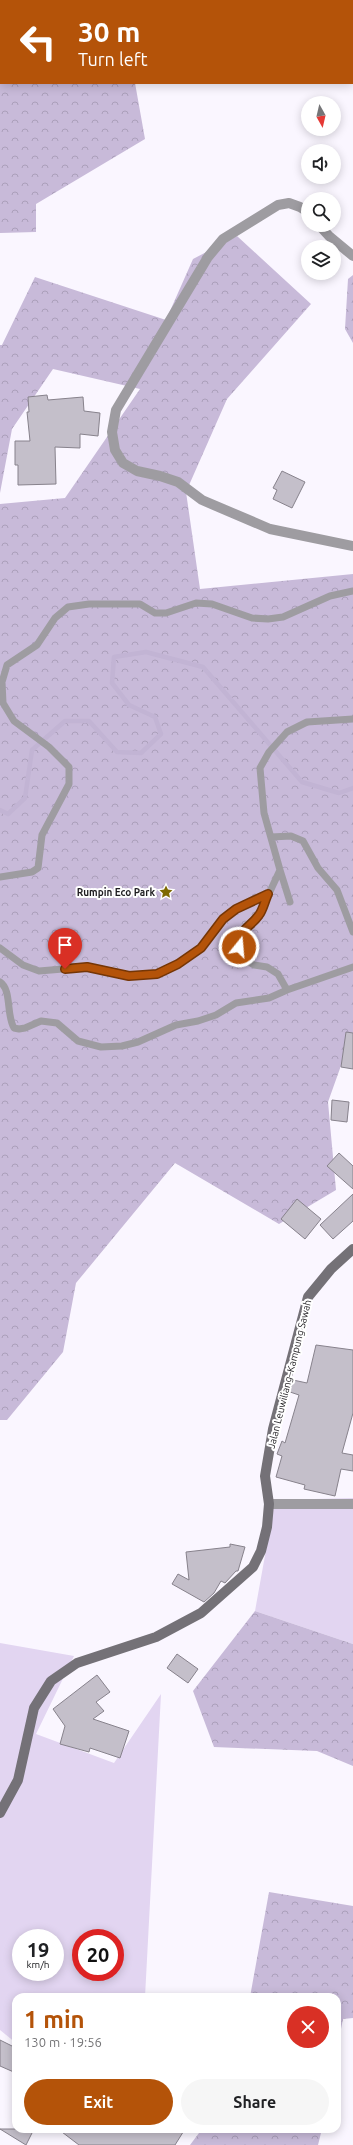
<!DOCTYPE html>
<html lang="en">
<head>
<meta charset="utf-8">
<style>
	:root { --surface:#fff; --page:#f6f6f6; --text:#202124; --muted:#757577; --accent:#b45309 }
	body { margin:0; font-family:Ubuntu,sans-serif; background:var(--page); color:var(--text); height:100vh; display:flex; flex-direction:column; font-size:15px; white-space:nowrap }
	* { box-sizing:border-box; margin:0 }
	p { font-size:13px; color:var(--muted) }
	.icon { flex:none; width:22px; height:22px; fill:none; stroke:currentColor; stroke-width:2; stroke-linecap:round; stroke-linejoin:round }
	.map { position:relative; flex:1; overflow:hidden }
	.panel { position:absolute; left:12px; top:1993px; width:329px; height:140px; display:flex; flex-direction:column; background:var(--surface); border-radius:12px; box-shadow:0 2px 10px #0003 }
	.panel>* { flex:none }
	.hud { position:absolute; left:0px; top:0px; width:353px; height:84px; box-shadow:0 2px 10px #0003; background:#b45309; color:#fff; overflow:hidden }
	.needle { width:26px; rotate:172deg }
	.tools { position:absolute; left:301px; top:96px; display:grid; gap:8px }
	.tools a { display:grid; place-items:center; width:40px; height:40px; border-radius:50%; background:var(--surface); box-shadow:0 2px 10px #0003; font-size:20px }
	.speed { position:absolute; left:12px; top:1929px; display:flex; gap:8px; font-size:20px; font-weight:700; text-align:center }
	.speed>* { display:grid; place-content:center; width:52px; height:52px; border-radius:50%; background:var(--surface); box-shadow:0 2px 10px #0003; line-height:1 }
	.speed small { font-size:10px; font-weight:400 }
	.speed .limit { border:6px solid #d22; background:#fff; color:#111 }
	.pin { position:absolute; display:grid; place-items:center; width:34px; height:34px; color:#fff; margin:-41px -17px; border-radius:50% 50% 50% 0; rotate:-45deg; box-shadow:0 0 4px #0007 }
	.pin .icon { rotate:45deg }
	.me { position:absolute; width:44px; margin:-22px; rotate:17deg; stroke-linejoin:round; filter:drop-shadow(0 0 3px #0008) }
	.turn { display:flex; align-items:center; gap:14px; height:84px; padding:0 12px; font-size:18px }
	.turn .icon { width:52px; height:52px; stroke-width:2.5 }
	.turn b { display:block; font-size:28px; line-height:34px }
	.round { display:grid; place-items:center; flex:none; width:42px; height:42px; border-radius:21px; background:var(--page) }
	.summary { display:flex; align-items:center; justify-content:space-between; height:68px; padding:0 12px }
	h1 { font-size:24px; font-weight:700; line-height:30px; color:var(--accent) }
	.button { display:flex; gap:8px; margin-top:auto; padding:8px 12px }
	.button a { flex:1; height:46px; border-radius:24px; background:var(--accent); color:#fff; font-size:16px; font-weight:700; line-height:46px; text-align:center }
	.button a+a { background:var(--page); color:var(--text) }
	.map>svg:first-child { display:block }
	.green { fill:#e2d5f1; fill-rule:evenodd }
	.forest { fill:url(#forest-crowns) }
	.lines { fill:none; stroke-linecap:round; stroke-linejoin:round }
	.stream { stroke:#c2b4d4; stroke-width:4.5 }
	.building { fill:#c4bfca; stroke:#87828c }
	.lane { stroke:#9e9ca1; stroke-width:7 }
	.street { stroke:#9e9ca1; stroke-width:10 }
	.secondary { stroke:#747177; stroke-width:10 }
	.route-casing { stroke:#753606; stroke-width:10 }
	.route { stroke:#b45309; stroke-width:7 }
	.labels { text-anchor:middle; stroke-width:4; stroke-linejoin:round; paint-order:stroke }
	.poi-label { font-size:10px; font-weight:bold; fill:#1f1d21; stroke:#fff; text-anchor:end }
	.street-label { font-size:10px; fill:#1f1d21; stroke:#fff }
</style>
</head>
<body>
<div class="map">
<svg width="353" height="2145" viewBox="0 0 353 2145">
	<defs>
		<pattern id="forest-crowns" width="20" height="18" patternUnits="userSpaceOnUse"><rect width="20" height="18" fill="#c8bad9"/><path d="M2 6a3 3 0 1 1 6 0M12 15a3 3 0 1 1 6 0" fill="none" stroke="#ab9fba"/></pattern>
	</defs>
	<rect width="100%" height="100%" fill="#faf6ff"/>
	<!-- green -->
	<path class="green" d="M 353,1498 L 353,1644 L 255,1611 L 275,1500 Z
		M 0,1643 L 74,1656 L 36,1734 L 114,1763 L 161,1694 L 145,1997 L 16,1997 L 16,2043 L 0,2030 ZM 21,1938 L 55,1938 L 55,1972 L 21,1972 ZM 81,1938 L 115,1938 L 115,1972 L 81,1972 Z"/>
	<!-- forest -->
	<path class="forest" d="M 0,0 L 83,1 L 1,1 L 1,83 L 135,83 L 145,139 L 36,204 L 36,232 L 0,233 Z
		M 237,236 L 311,304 L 227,399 L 186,492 L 200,589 L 353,574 L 353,1032 L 328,1102 L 336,1190 L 279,1224 L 175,1163 L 76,1283 L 63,1352 L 7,1420 L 0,1420 L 0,504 L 65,498 L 140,389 L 53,369 L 12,429 L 0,493 L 0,345 L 2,345 L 35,277 L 166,320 L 193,259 Z
		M 353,275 L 353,343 L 345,329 L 348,279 Z
		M 255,1611 L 353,1644 L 353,1766 L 317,1751 L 214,1747 L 193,1691 Z
		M 269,1892 L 353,1906 L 353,2018 L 343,2019 L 337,2049 L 337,1997 L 250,1997 Z
		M 202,2129 L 322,2129 L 318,2145 L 190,2145 Z"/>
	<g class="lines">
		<!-- stream -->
		<path class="stream" d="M 0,810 L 8,814 L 25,798 L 32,750 L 65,721 L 89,721 L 117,752 L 141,753 L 161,734 L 155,717 L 129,705 L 112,683 L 114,657 L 146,652 L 203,667 L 302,782 L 339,793 L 353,788"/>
	</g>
	<!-- building -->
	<path class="building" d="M 47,395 L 48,400 L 83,397 L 84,411 L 100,413 L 98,436 L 80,434 L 80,448 L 55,447 L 56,484 L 18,485 L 18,465 L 15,465 L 15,441 L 30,441 L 27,412 L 29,412 L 28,397 Z
		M 282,471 L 305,482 L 292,508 L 273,499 L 277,490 L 273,488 Z
		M 346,1032 L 353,1033 L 353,1069 L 341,1067 Z
		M 332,1100 L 349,1102 L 347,1122 L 331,1120 Z
		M 339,1153 L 353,1166 L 353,1189 L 327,1166 Z
		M 353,1194 L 353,1221 L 333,1239 L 320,1225 Z
		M 297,1199 L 321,1219 L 305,1239 L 281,1219 Z
		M 316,1345 L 353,1350 L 353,1413 L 342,1453 L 353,1455 L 353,1471 L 341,1469 L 335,1496 L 304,1489 L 305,1485 L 276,1477 L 282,1456 L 277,1454 L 282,1441 L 285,1443 L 299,1395 L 290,1392 L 293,1380 L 307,1383 Z
		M 230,1544 L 245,1547 L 238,1571 L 236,1571 L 225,1583 L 221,1581 L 214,1593 L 204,1602 L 172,1584 L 178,1574 L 189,1580 L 186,1552 L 230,1547 Z
		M 177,1654 L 198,1669 L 188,1683 L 167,1668 Z
		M 97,1675 L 110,1692 L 96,1702 L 104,1711 L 93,1719 L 129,1731 L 120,1758 L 90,1748 L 89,1752 L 60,1744 L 65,1726 L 53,1709 Z
		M 0,2040 L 16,2048 L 16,2073 L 0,2066 Z
		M 0,2129 L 34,2129 L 26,2145 Z
		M 58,2129 L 185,2129 L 175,2145 L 79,2145 Z"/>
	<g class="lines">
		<!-- lane -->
		<path class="lane" d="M 271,837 L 291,836 L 303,841 L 318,868 L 337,890 L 353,932
			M 280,870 L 290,902
			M 0,877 L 32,872 L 38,868 L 42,835 L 69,784 L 69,767 L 49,747 L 14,721 L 3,703 L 2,682 L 7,665 L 37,645 L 55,618 L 68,607 L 89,604 L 140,604 L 155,613 L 166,613 L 196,603 L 212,604 L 252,618 L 268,619 L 283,617 L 330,596 L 353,591
			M 0,948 L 23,965 L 39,971 L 87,967 L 129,976 L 157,974 L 178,964 L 201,947 L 223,919 L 236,909 L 268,894
			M 0,982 C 12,990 6,1015 14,1028 L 19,1029 L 25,1028 L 41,1021 L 57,1023 L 78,1041 L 101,1047 L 122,1046 L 138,1042 L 176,1025 L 198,1021 L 216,1015 L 236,1003 L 269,998 L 287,990 L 278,974 L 267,967 L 254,965 L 244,959 L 239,947 L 239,936 L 246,926 L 259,915 L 280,870 L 264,813 L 260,768 L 269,752 L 287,732 L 307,722 L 353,719
			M 287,990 L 353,967"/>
		<!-- street -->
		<path class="street" d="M 308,212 L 300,207 L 289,203 L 278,205 L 223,239 L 208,257 L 116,410 L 112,432 L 115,450 L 123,463 L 137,471 L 160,476 L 178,482 L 202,500 L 270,529 L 353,546
			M 319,225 L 329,236 L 353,256
			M 269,1504 L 353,1504"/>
		<!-- secondary -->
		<path class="secondary" d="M 0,1813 L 18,1780 L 34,1708 L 51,1681 L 77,1663 L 156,1637 L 201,1613 L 253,1567 L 261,1551 L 267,1527 L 269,1504 L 265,1476 L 273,1429 L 308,1297 L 331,1269 L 353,1249"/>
	</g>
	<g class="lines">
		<!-- route casing -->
		<g class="route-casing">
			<path id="route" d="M 65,969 L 87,967 L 129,976 L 157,974 L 178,964 L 201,948 L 223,919 L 236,909 L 268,894 C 265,900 263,910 259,915 C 249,929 239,928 239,947"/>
		</g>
		<!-- route -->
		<use href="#route" class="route"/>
	</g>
	<!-- icons -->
	<defs>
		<g id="sight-bare" transform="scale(1.08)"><path d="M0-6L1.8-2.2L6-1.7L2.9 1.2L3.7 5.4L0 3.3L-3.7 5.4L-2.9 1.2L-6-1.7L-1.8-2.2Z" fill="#7e6901" stroke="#fff" stroke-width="2.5" paint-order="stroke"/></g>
	</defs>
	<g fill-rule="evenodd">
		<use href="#sight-bare" x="166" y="892"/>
	</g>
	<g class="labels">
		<!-- poi labels -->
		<g class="poi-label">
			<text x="155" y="896">Rumpin Eco Park</text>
		</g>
		<!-- street labels -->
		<g class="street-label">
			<text transform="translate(289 1374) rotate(-76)" y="4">Jalan Leuwiliang–Kampung Sawah</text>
		</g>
	</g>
</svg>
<div class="tools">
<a><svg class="needle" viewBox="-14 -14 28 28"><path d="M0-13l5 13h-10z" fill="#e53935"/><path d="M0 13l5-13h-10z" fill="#757577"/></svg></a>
<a><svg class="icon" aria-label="sound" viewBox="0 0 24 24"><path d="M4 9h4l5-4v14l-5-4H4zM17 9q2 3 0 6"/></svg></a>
<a><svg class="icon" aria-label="search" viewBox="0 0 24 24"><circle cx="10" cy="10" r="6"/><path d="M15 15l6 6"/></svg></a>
<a><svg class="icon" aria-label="layers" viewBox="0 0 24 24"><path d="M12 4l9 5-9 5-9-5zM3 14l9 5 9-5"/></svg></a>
</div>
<div class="speed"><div>19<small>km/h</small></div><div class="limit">20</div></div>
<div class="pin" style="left:65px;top:969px;background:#d93025"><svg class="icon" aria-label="arrive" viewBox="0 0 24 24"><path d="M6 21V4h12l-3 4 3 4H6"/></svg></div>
<svg class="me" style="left:239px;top:947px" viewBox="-20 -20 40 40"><circle r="17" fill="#b45309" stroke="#fff" stroke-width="3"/><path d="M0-11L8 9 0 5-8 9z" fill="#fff"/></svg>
<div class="hud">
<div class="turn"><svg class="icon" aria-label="left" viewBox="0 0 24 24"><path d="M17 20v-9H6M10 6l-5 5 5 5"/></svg><div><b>30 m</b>Turn left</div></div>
</div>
<section class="panel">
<div class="summary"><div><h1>1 min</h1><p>130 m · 19:56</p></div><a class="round" style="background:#d93025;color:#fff"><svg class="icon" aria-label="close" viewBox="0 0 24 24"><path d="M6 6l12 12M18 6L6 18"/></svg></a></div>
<div class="button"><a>Exit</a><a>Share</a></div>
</section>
</div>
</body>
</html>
